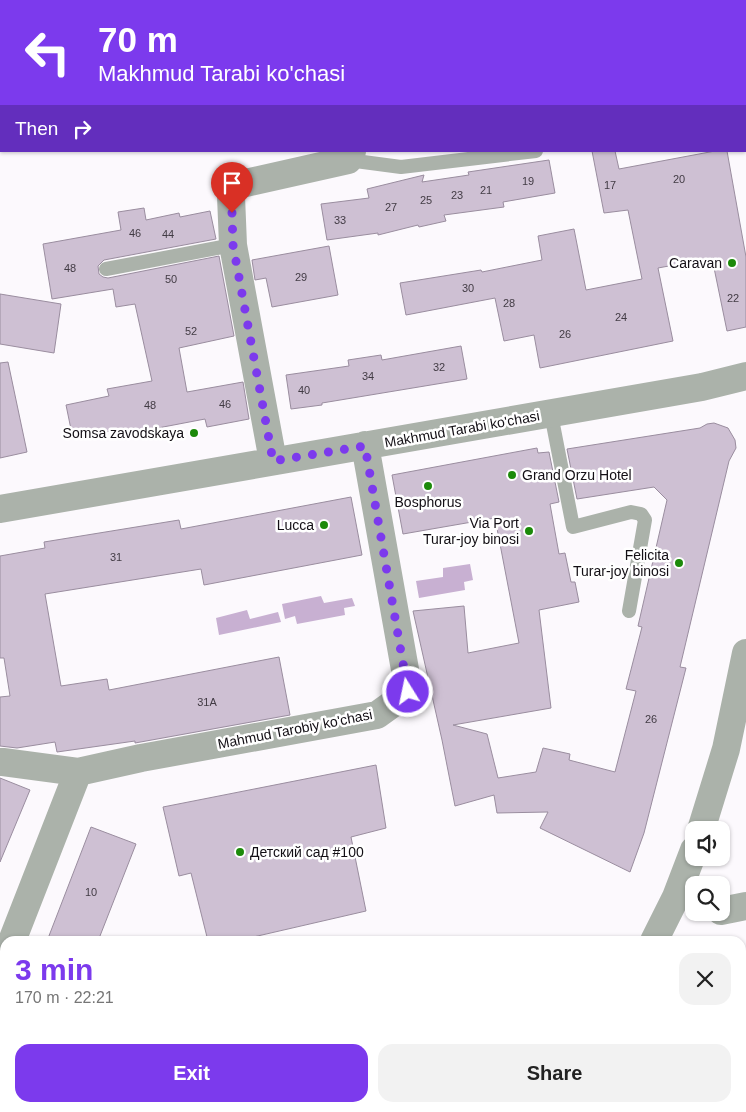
<!DOCTYPE html>
<html lang="en">
<head>
<meta charset="utf-8">
<style>
	:root { --surface:#fff; --page:#f2f2f2; --text:#222; --muted:#767676; --accent:#7c3aed }
	body { margin:0; font-family:Helvetica,sans-serif; background:var(--page); color:var(--text); height:100vh; display:flex; flex-direction:column; font-size:19px; white-space:nowrap }
	* { box-sizing:border-box; margin:0 }
	p { font-size:16px; color:var(--muted) }
	.icon { flex:none; width:28px; height:28px; fill:none; stroke:currentColor; stroke-width:2; stroke-linecap:round; stroke-linejoin:round }
	.map { position:relative; flex:1; overflow:hidden }
	.details { position:absolute; left:0px; top:936px; width:746px; height:176px; display:flex; flex-direction:column; background:var(--surface); border-radius:15px 15px 0 0; box-shadow:0 1px 4px #0004 }
	.details>* { flex:none }
	.hud { position:absolute; left:0px; top:0px; width:746px; height:152px; box-shadow:0 1px 4px #0004; background:#7c3aed; color:#fff; overflow:hidden }
	.tools { position:absolute; left:685px; top:821px; display:grid; gap:10px }
	.tools a { display:grid; place-items:center; width:45px; height:45px; border-radius:10px; background:var(--surface); box-shadow:0 1px 4px #0004; font-size:25px }
	.pin { position:absolute; display:grid; place-items:center; width:42px; height:42px; color:#fff; margin:-51px -21px; border-radius:50% 50% 50% 0; rotate:-45deg; box-shadow:0 0 5px #0007 }
	.pin .icon { rotate:45deg }
	.me { position:absolute; width:55px; margin:-28px; rotate:350deg; stroke-linejoin:round; filter:drop-shadow(0 0 4px #0008) }
	.turn { display:flex; align-items:center; gap:18px; height:105px; padding:0 15px; font-size:22px }
	.turn .icon { width:65px; height:65px; stroke-width:2.5 }
	.turn b { display:block; font-size:35px; line-height:42px }
	.then { display:flex; align-items:center; height:48px; padding:0 15px; background:#0003; gap:10px; font-size:19px }
	.round { display:grid; place-items:center; flex:none; width:52px; height:52px; border-radius:15px; background:var(--page) }
	.overview { display:flex; align-items:center; justify-content:space-between; height:85px; padding:0 15px }
	h1 { font-size:30px; font-weight:700; line-height:38px; color:var(--accent) }
	.cta { display:flex; gap:10px; margin-top:auto; padding:10px 15px }
	.cta a { flex:1; height:58px; border-radius:15px; background:var(--accent); color:#fff; font-size:20px; font-weight:700; line-height:58px; text-align:center }
	.cta a+a { background:var(--page); color:var(--text) }
	.map>svg:first-child { display:block }
	.water { fill:#c8b0d2 }
	.building { fill:#cec0d3; stroke:#9a8d9f }
	.lines { fill:none; stroke-linecap:round; stroke-linejoin:round }
	.lane { stroke:#abb2aa; stroke-width:14 }
	.street { stroke:#abb2aa; stroke-width:28 }
	.route { stroke:#7c3aed; stroke-width:9; stroke-dasharray:0 16.2 }
	.poi-dot { fill:#1c8a0a; stroke:#fff; stroke-width:2 }
	.labels { text-anchor:middle; stroke-width:5; stroke-linejoin:round; paint-order:stroke }
	.number-label { font-size:11px; fill:#423b44 }
	.poi-label { font-size:14px; fill:#130f15; stroke:#fff; text-anchor:end }
	.street-label { font-size:14px; fill:#130f15; stroke:#fff }
</style>
</head>
<body>
<div class="map">
<svg width="746" height="1112" viewBox="0 0 746 1112">
	<rect width="100%" height="100%" fill="#fcf9fd"/>
	<!-- water -->
	<path class="water" d="M 470,564 L 473,580 L 464,582 L 465,590 L 419,598 L 416,581 L 443,577 L 443,568 Z
		M 321,596 L 324,603 L 352,598 L 355,606 L 344,608 L 345,615 L 297,624 L 295,616 L 285,619 L 282,604 Z
		M 247,610 L 250,619 L 278,612 L 281,622 L 219,635 L 216,618 Z"/>
	<!-- building -->
	<path class="building" d="M 592,151 L 615,151 L 619,169 L 715,151 L 727,151 L 746,257 L 746,327 L 727,331 L 712,258 L 658,268 L 673,341 L 540,368 L 534,335 L 504,341 L 495,298 L 406,315 L 400,283 L 481,270 L 482,272 L 542,260 L 538,236 L 574,229 L 586,290 L 642,279 L 628,210 L 604,213 Z
		M 549,160 L 555,193 L 503,202 L 504,207 L 444,215 L 446,221 L 419,227 L 418,225 L 378,235 L 378,233 L 327,240 L 321,204 L 369,198 L 367,189 L 424,175 L 422,182 L 469,175 L 468,172 Z
		M 144,208 L 146,220 L 179,213 L 180,217 L 210,211 L 216,239 L 104,260 L 98,266 L 99,274 L 103,277 L 108,278 L 219,256 L 234,336 L 179,348 L 187,392 L 243,382 L 249,419 L 207,427 L 205,419 L 116,436 L 115,430 L 73,439 L 66,405 L 109,396 L 107,389 L 152,381 L 135,304 L 116,307 L 113,289 L 52,299 L 43,244 L 121,230 L 118,212 Z
		M 329,246 L 338,295 L 272,307 L 266,278 L 255,280 L 252,260 Z
		M 0,294 L 61,304 L 54,353 L 0,344 Z
		M 461,346 L 467,379 L 322,403 L 322,405 L 291,409 L 286,375 L 349,366 L 348,360 L 381,355 L 382,360 Z
		M 8,362 L 27,452 L 0,458 L 0,363 Z
		M 714,423 L 728,428 L 735,440 L 736,448 L 729,461 L 680,667 L 686,668 L 644,833 L 630,872 L 540,828 L 548,812 L 497,813 L 494,795 L 455,806 L 442,740 L 413,611 L 464,606 L 468,653 L 519,643 L 495,518 L 403,534 L 392,475 L 537,448 L 538,453 L 549,452 L 559,502 L 550,504 L 559,554 L 565,553 L 571,582 L 575,582 L 579,602 L 539,610 L 551,708 L 453,725 L 487,734 L 498,778 L 536,772 L 543,748 L 570,754 L 569,760 L 615,772 L 636,691 L 626,689 L 642,627 L 638,626 L 667,500 L 654,487 L 577,499 L 567,449 L 700,428 L 707,424 Z
		M 351,497 L 362,555 L 204,585 L 201,569 L 45,594 L 61,686 L 107,679 L 109,690 L 279,657 L 290,715 L 135,743 L 135,741 L 57,752 L 55,742 L 17,748 L 0,746 L 0,697 L 10,696 L 4,658 L 0,658 L 0,556 L 45,548 L 44,542 L 179,520 L 181,529 Z
		M 376,765 L 386,828 L 351,837 L 366,911 L 236,941 L 208,941 L 191,873 L 179,876 L 163,807 Z
		M 0,778 L 30,790 L 0,862 Z
		M 91,827 L 136,844 L 98,941 L 47,941 Z"/>
	<g class="lines">
		<!-- lane -->
		<path class="lane" d="M 46,0 L 49,1
			M 348,160 L 401,167 L 536,151
			M 106,269 L 233,245
			M 551,414 L 573,527 L 631,512 L 641,514 L 645,520 L 629,611
			M 0,1001 L 5,1003"/>
		<!-- street -->
		<path class="street" d="M 411,1 L 411,0
			M 745,17 L 746,23
			M 273,461 L 233,245 L 231,196 L 233,190 L 237,185 L 348,160 L 352,151
			M 0,509 L 702,387 L 746,376
			M 0,762 L 3,762 L 78,772 L 141,758 L 377,715 L 409,692 L 365,445
			M 701,830 L 726,749 L 746,653
			M 721,911 L 746,906
			M 12,941 L 78,772
			M 654,941 L 676,897 L 694,850
			M 0,973 L 5,960
			M 741,1103 L 746,1105
			M 566,1112 L 568,1108"/>
	</g>
	<g class="lines">
		<!-- route -->
		<path class="route" d="M 232,213 L 233,245 L 273,461 L 365,446 L 408,692"/>
	</g>
	<!-- markers -->
	<g class="poi-dot">
		<circle cx="732" cy="263" r="5"/>
		<circle cx="194" cy="433" r="5"/>
		<circle cx="512" cy="475" r="5"/>
		<circle cx="428" cy="486" r="5"/>
		<circle cx="324" cy="525" r="5"/>
		<circle cx="529" cy="531" r="5"/>
		<circle cx="679" cy="563" r="5"/>
		<circle cx="240" cy="852" r="5"/>
	</g>
	<g class="labels">
		<!-- number labels -->
		<g class="number-label">
			<text x="679" y="183">20</text>
			<text x="528" y="185">19</text>
			<text x="610" y="189">17</text>
			<text x="486" y="194">21</text>
			<text x="457" y="199">23</text>
			<text x="426" y="204">25</text>
			<text x="391" y="211">27</text>
			<text x="340" y="224">33</text>
			<text x="135" y="237">46</text>
			<text x="168" y="238">44</text>
			<text x="70" y="272">48</text>
			<text x="301" y="281">29</text>
			<text x="171" y="283">50</text>
			<text x="468" y="292">30</text>
			<text x="733" y="302">22</text>
			<text x="509" y="307">28</text>
			<text x="621" y="321">24</text>
			<text x="191" y="335">52</text>
			<text x="565" y="338">26</text>
			<text x="439" y="371">32</text>
			<text x="368" y="380">34</text>
			<text x="304" y="394">40</text>
			<text x="225" y="408">46</text>
			<text x="150" y="409">48</text>
			<text x="116" y="561">31</text>
			<text x="207" y="706">31A</text>
			<text x="651" y="723">26</text>
			<text x="91" y="896">10</text>
		</g>
		<!-- poi labels -->
		<g class="poi-label">
			<text x="722" y="268">Caravan</text>
			<text x="184" y="438">Somsa zavodskaya</text>
			<text x="522" y="480" text-anchor="start">Grand Orzu Hotel</text>
			<text x="428" y="507" text-anchor="middle">Bosphorus</text>
			<text x="519" y="528">Via Port<tspan x="519" dy="16">Turar-joy binosi</tspan></text>
			<text x="314" y="530">Lucca</text>
			<text x="669" y="560">Felicita<tspan x="669" dy="16">Turar-joy binosi</tspan></text>
			<text x="250" y="857" text-anchor="start">Детский сад #100</text>
		</g>
		<!-- street labels -->
		<g class="street-label">
			<text transform="translate(462 429) rotate(-10)" y="5">Makhmud Tarabi ko'chasi</text>
			<text transform="translate(295 729) rotate(-11)" y="5">Mahmud Tarobiy ko'chasi</text>
		</g>
	</g>
</svg>
<div class="tools">
<a><svg class="icon" aria-label="sound" viewBox="0 0 24 24"><path d="M4 9h4l5-4v14l-5-4H4zM17 9q2 3 0 6"/></svg></a>
<a><svg class="icon" aria-label="search" viewBox="0 0 24 24"><circle cx="10" cy="10" r="6"/><path d="M15 15l6 6"/></svg></a>
</div>
<div class="pin" style="left:232px;top:213px;background:#d93025"><svg class="icon" aria-label="arrive" viewBox="0 0 24 24"><path d="M6 21V4h12l-3 4 3 4H6"/></svg></div>
<svg class="me" style="left:408px;top:692px" viewBox="-20 -20 40 40"><circle r="17" fill="#7c3aed" stroke="#fff" stroke-width="3"/><path d="M0-11L8 9 0 5-8 9z" fill="#fff"/></svg>
<div class="hud">
<div class="turn"><svg class="icon" aria-label="left" viewBox="0 0 24 24"><path d="M17 20v-9H6M10 6l-5 5 5 5"/></svg><div><b>70 m</b>Makhmud Tarabi ko'chasi</div></div>
<div class="then">Then<svg class="icon" aria-label="right" viewBox="0 0 24 24"><path d="M7 20v-9h11M14 6l5 5-5 5"/></svg></div>
</div>
<section class="details">
<div class="overview"><div><h1>3 min</h1><p>170 m · 22:21</p></div><a class="round"><svg class="icon" aria-label="close" viewBox="0 0 24 24"><path d="M6 6l12 12M18 6L6 18"/></svg></a></div>
<div class="cta"><a>Exit</a><a>Share</a></div>
</section>
</div>
</body>
</html>
